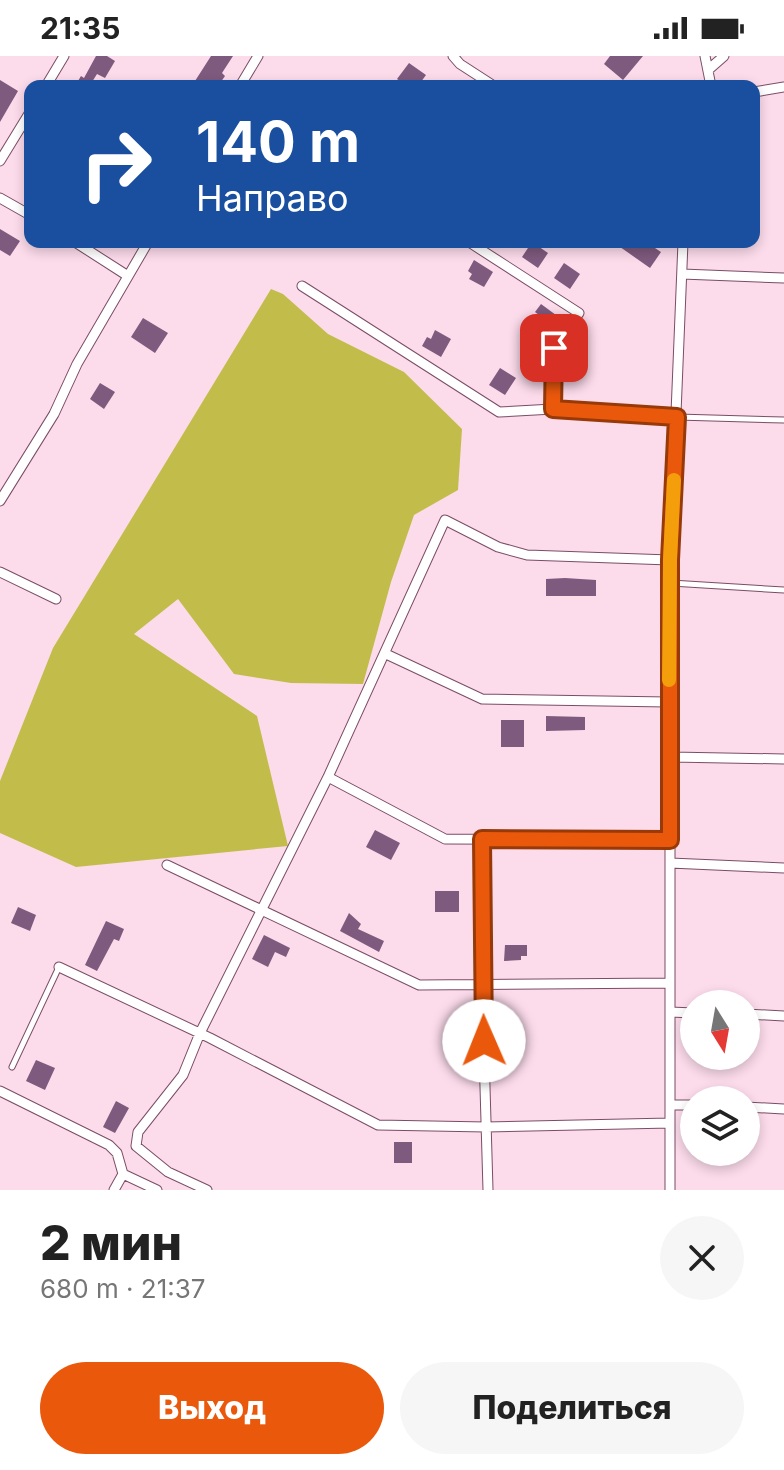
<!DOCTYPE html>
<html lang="ru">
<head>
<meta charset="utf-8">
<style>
	:root { --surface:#fff; --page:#f6f6f6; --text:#222; --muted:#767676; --accent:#ea580c }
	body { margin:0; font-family:Inter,sans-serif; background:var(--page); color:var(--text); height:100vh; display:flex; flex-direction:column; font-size:30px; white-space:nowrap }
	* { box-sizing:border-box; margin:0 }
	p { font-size:26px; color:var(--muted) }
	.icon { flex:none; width:44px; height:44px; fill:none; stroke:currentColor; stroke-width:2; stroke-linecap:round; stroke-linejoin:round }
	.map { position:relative; height:1134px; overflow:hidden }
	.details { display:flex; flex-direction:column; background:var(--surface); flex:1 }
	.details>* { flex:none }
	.guide { position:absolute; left:24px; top:24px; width:736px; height:168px; border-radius:16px; box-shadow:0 4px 12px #0003; background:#1a4fa0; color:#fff; overflow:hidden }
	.needle { width:52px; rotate:169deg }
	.fabs { position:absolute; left:680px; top:934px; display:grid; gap:16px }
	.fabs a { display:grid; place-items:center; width:80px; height:80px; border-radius:50%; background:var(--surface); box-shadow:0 4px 12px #0003; font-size:40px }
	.pin { position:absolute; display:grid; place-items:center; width:68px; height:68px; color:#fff; margin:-34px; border-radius:16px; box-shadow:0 4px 12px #0006 }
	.me { position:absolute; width:88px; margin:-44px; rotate:359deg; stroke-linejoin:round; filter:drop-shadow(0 0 6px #0008) }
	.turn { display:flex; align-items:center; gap:28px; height:168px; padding:0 40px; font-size:36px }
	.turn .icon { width:104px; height:104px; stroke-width:2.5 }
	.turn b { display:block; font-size:56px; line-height:68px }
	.round { display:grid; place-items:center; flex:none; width:84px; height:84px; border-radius:42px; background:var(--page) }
	.head { display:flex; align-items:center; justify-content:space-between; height:136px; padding:0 40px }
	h1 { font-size:48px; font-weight:800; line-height:60px }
	.primary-button { display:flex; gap:16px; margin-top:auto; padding:16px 40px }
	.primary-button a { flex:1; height:92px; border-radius:48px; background:var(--accent); color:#fff; font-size:32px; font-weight:800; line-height:92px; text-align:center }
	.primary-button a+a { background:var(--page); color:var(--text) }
	.status { display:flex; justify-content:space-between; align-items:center; height:56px; padding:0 40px; background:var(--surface); direction:ltr }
	.status svg { height:22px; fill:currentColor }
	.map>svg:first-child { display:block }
	.forest { fill:#c2bd4b }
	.building { fill:#7e5a7e }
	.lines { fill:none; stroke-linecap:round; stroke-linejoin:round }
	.service-casing { stroke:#7a4d65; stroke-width:7 }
	.minor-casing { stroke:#7a4d65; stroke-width:11 }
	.service { stroke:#fff; stroke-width:5 }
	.minor { stroke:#fff; stroke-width:9 }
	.route-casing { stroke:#983908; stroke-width:20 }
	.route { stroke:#ea580c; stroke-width:14 }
	.slow { stroke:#f59e0b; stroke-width:14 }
</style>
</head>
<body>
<div class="status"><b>21:35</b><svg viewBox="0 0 49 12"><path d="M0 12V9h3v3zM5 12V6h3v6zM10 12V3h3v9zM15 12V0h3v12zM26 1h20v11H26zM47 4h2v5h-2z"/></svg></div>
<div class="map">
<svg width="784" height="1134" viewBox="0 0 784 1134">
	<rect width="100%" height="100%" fill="#fcdbeb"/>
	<!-- forest -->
	<path class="forest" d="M 271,233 L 283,238 L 328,278 L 404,316 L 462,373 L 458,434 L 414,459 L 391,526 L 363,628 L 291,627 L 234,618 L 178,543 L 134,578 L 257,660 L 288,790 L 76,811 L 0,777 L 0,725 L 53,592 Z"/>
	<!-- building -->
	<path class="building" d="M 96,0 L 107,0 L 115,5 L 105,22 L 97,18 L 92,26 L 98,30 L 75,30 L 81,20 L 84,22 Z
		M 211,0 L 233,0 L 222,17 L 225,20 L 218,30 L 204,30 L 195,25 Z
		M 610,0 L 643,0 L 623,24 L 604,8 Z
		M 409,7 L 426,19 L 418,30 L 407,30 L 397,23 Z
		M 0,24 L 18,35 L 0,66 Z
		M 0,173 L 20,185 L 10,200 L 0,194 Z
		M 532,186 L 548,197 L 538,212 L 522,201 Z
		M 613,186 L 646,186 L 661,196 L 650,212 Z
		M 474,204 L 493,216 L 484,231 L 469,223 L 472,218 L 468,215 Z
		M 564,207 L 580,218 L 570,233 L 554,222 Z
		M 541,248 L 560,262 L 550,276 L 534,264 L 539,259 L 535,256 Z
		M 143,262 L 168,277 L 155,297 L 131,281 Z
		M 435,274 L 451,283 L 441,301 L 422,290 L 427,281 L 431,283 Z
		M 500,312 L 516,322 L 505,339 L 489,329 Z
		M 100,327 L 115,336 L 104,353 L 90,343 Z
		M 565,522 L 596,524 L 596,540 L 546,540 L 546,523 Z
		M 546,660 L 585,661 L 585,674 L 546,675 Z
		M 501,664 L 524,664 L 524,691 L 501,691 Z
		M 375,774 L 400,787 L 391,804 L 366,791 Z
		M 435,835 L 459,835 L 459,856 L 435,856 Z
		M 18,851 L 36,859 L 30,875 L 11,867 Z
		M 349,857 L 361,868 L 358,873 L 384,885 L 379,896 L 340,875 Z
		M 106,865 L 124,873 L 119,885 L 114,883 L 97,915 L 85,909 Z
		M 264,879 L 290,892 L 286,901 L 275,896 L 268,911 L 252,903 Z
		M 505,889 L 527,889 L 527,900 L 521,900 L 521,904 L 504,905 Z
		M 36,1004 L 55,1012 L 45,1034 L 26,1025 Z
		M 116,1045 L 129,1052 L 115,1077 L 103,1071 Z
		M 394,1086 L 412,1086 L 412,1107 L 394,1107 Z"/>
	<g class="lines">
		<!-- service casing -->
		<g class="service-casing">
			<path id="service" d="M 677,361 L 784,364
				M 671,527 L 784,534
				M 12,1011 L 59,911"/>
		</g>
		<!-- minor casing -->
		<g class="minor-casing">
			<path id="minor" d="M 453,0 L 460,8 L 494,30
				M 705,0 L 711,30
				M 708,14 L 724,0
				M 46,30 L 64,0
				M 240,30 L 258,0
				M 754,36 L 784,31
				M 0,105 L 30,56
				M 0,142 L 30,159
				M 75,186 L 128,220
				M 469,186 L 579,257 L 554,292 L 553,353
				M 682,218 L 784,222
				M 302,230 L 499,356 L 553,353 L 677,361
				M 0,445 L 54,358 L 77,308 L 148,186
				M 0,516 L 56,543
				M 386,598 L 482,643 L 668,646
				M 671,701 L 784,703
				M 328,721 L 445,783 L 670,784
				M 482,783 L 482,928 L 488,1134
				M 670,807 L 784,812
				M 167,809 L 419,929 L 670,927
				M 59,911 L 210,982 L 378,1069 L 486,1071 L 670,1067
				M 670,956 L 694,957
				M 746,958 L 784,960
				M 0,1035 L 109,1089 L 117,1097 L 123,1118 L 157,1134
				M 670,1049 L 694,1049
				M 746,1051 L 784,1053
				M 114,1134 L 123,1118
				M 207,1134 L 168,1116 L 136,1090 L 138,1076 L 183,1019 L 200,977 L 328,721 L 445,464 L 498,491 L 527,499 L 670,504
				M 670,1134 L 670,504 L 683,186"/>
		</g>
		<!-- service -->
		<use href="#service" class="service"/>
		<!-- minor -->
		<use href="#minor" class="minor"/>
	</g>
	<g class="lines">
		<!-- route casing -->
		<g class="route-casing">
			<path id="route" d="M 484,985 L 482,783 L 670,784 L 670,504 L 677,361 L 553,353 L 554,292"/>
		</g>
		<!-- route -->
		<use href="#route" class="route"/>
		<!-- slow -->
		<path class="slow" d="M 669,624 L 670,504 L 674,424"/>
	</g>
</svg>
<div class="fabs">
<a><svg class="needle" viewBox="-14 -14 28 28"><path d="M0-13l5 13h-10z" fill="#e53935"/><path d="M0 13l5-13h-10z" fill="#767676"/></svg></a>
<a><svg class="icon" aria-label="layers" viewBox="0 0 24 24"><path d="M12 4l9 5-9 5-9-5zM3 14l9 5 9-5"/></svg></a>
</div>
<div class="pin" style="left:554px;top:292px;background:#d93025"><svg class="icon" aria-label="arrive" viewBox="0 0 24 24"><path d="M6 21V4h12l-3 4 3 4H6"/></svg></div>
<svg class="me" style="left:484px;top:985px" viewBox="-20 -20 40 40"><circle r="19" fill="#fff"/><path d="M0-13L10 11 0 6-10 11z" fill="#ea580c"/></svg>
<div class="guide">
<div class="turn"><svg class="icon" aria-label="right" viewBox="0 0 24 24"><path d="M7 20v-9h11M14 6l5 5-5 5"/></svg><div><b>140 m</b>Направо</div></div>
</div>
</div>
<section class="details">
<div class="head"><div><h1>2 мин</h1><p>680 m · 21:37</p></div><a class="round"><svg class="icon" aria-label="close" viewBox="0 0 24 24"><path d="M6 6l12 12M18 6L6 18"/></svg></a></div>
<div class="primary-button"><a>Выход</a><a>Поделиться</a></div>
</section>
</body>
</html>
